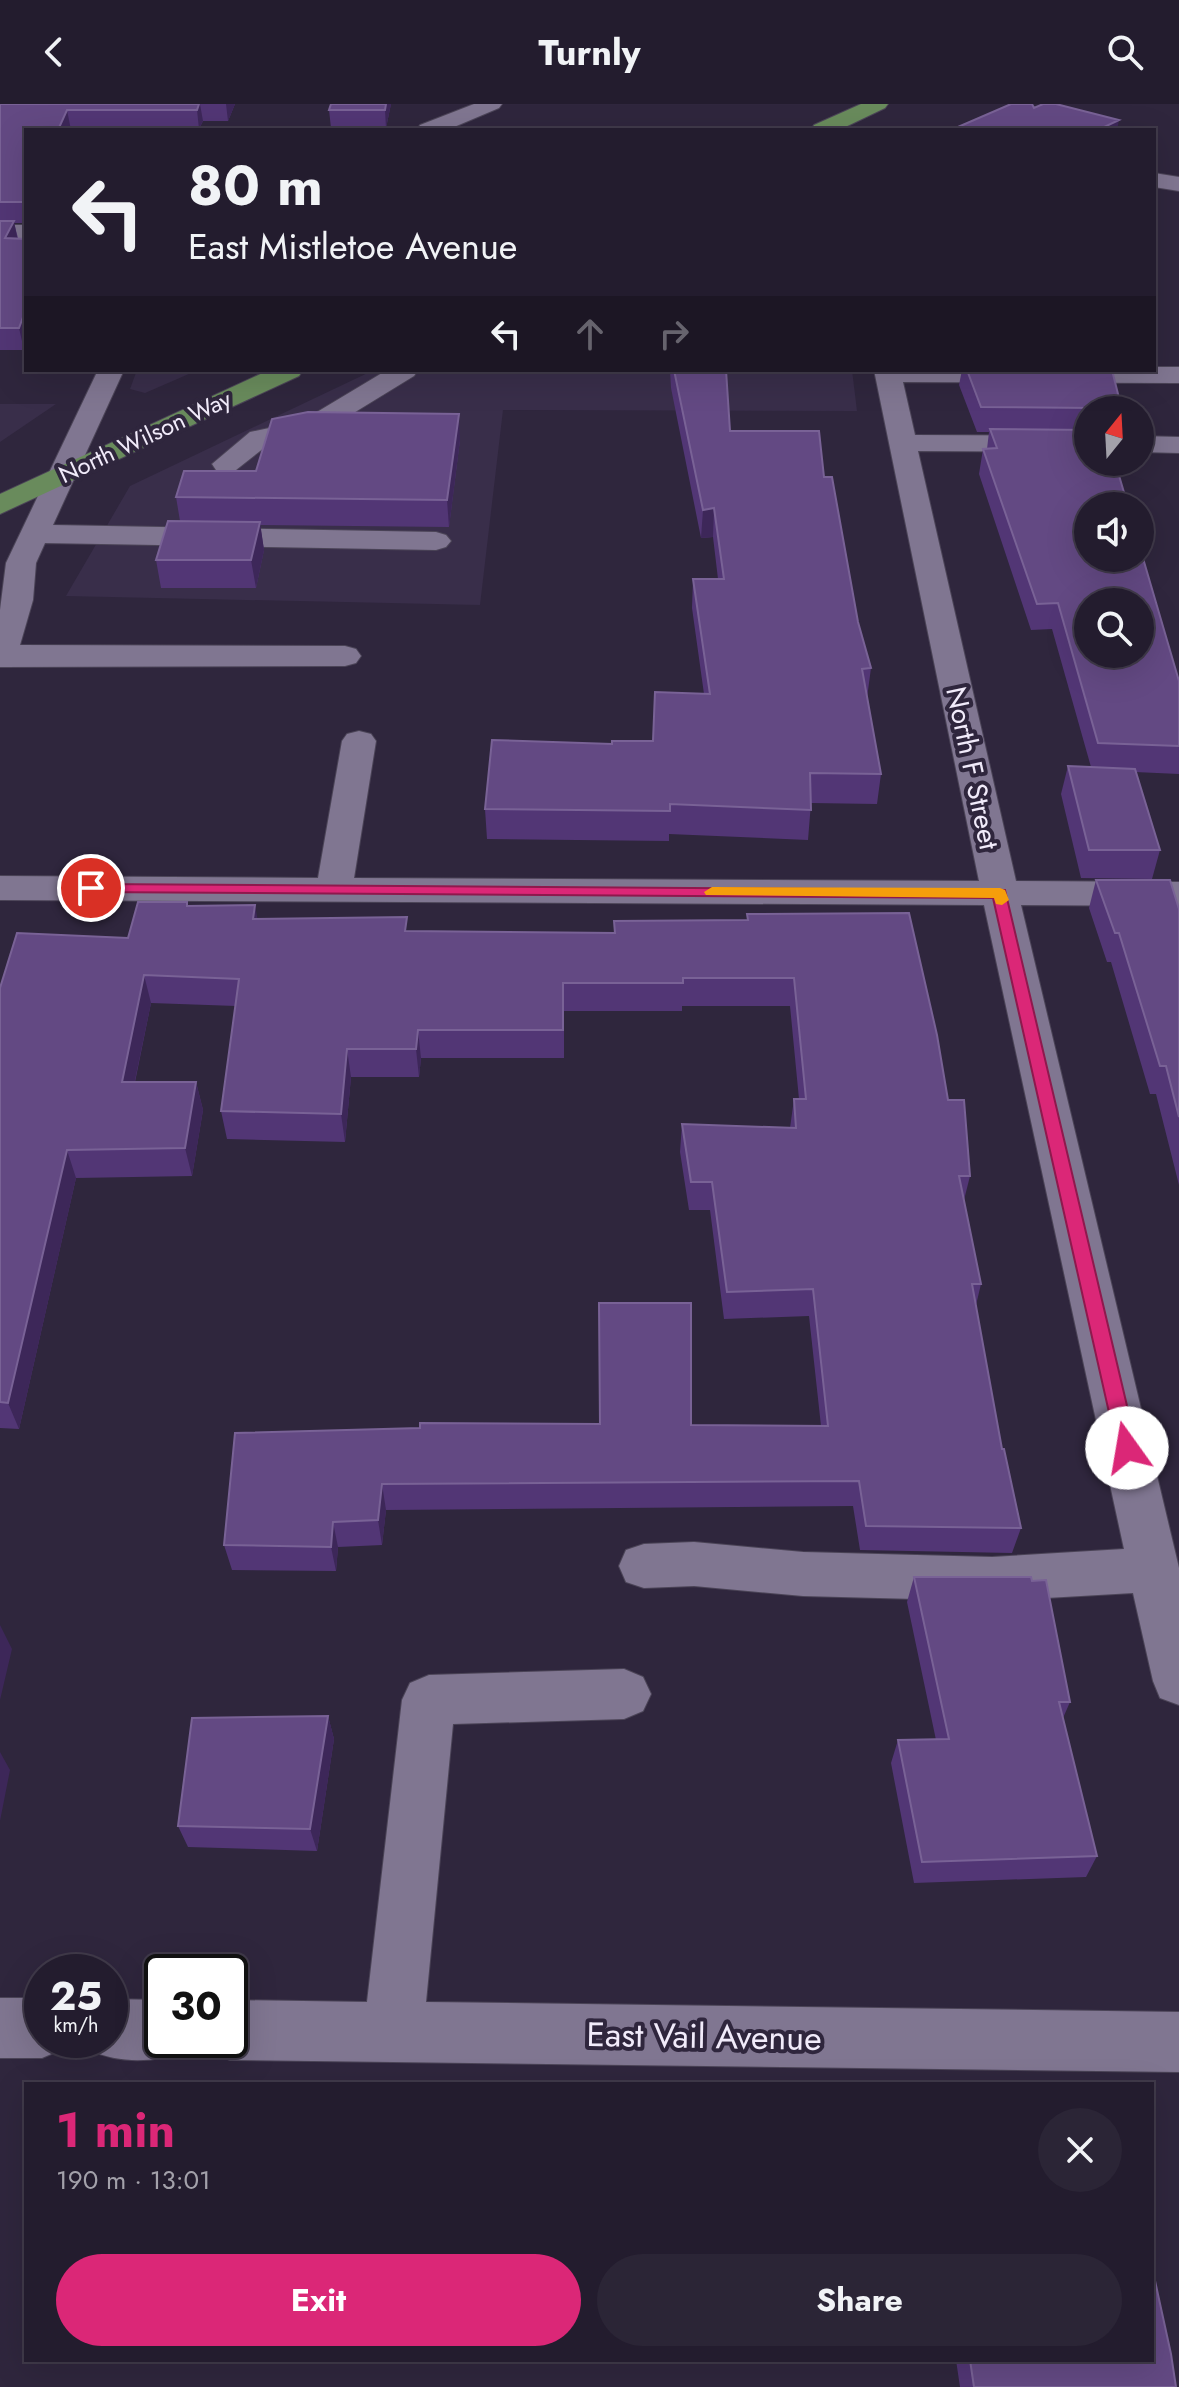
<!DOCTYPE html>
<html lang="en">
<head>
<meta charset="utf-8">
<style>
	:root { --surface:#231c2e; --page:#2b2536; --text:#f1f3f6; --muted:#a3a1aa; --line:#403a4a; --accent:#db2777 }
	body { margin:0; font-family:Jost,sans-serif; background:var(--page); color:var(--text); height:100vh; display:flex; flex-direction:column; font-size:30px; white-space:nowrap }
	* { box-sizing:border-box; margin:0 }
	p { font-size:26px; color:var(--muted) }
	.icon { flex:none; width:44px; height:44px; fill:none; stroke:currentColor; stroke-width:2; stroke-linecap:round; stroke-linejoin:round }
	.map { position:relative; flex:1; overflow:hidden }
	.drawer { position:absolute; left:24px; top:1978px; width:1130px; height:280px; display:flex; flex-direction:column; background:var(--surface); border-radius:0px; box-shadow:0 8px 32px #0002,0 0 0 2px var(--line) }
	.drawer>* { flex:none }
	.guide { position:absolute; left:24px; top:24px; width:1132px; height:244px; border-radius:0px; box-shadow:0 8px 32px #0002,0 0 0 2px var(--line); background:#231c2e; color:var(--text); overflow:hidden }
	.needle { width:52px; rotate:18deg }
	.buttons { position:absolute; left:1074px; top:292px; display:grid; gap:16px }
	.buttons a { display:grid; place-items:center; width:80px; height:80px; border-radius:50%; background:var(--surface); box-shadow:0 8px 32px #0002,0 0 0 2px var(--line); font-size:40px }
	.speed { position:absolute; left:24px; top:1850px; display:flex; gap:16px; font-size:40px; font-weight:700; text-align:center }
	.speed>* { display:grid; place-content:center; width:104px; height:104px; border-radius:50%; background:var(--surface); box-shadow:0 8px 32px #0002,0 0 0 2px var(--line); line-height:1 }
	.speed small { font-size:20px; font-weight:400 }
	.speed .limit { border:4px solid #111; border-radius:12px; background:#fff; color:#111 }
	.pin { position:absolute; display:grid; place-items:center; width:68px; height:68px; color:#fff; margin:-34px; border:4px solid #fff; border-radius:50%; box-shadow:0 2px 8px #0007 }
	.me { position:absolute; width:88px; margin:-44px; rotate:347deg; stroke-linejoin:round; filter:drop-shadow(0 0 6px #0008) }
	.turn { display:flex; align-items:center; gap:28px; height:168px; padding:0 32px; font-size:36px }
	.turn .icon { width:104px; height:104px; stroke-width:2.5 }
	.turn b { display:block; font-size:56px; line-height:68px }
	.lanes { display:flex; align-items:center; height:76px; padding:0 32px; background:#0003; justify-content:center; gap:40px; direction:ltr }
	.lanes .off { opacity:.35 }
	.round { display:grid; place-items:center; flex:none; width:84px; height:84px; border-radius:42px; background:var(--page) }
	.summary { display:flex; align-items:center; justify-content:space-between; height:136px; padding:0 32px }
	h1 { font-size:48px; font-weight:700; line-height:60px; color:var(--accent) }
	.cta { display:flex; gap:16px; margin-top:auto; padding:16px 32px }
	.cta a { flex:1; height:92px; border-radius:48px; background:var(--accent); color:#fff; font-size:32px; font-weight:700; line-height:92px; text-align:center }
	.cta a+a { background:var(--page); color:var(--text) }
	header { display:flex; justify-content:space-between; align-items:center; height:104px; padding:0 32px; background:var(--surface); font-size:36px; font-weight:700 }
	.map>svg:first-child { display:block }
	.built { fill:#392e4a }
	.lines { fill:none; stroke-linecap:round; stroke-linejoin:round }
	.minor-casing { stroke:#4b4457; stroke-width:2 }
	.major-casing { stroke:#4b4457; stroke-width:2 }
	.minor { fill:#807691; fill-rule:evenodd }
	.major { fill:#698b5c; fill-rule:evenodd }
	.wall { fill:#523675 }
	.shaded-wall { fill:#3d2759 }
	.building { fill:#634983; stroke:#796296; stroke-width:2; fill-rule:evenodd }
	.route { fill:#db2777; stroke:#8e194d; stroke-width:2 }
	.slow { fill:#f59e0b }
	.labels { text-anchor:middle; stroke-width:8; stroke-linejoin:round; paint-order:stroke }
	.far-street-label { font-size:24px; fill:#f1ebfa; stroke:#2f263d }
	.street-label { font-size:28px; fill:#f1ebfa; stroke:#2f263d }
	.near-street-label { font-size:34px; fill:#f1ebfa; stroke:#2f263d }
</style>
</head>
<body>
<header><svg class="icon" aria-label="back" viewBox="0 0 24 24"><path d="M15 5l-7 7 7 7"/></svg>Turnly<svg class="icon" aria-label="search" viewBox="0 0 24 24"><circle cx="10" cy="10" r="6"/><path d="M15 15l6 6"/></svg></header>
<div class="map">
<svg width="1179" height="2283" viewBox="0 0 1179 2283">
	<rect width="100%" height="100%" fill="#2f263d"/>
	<!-- built -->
	<path class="built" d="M 137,266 L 198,266 L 145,289 L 130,285 Z
		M 374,266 L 852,266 L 857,307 L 503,306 L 480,501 L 66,492 L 130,382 Z
		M 0,300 L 56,300 L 0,338 Z"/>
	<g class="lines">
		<!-- minor casing -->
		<g class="minor-casing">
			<path id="minor" d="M 474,0 L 502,0 L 499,4 L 447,26 L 417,26 L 420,21 Z
				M 1154,69 L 1179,73 L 1179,87 L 1154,83 Z
				M 0,121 L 26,121 L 26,135 L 0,135 Z
				M 1154,263 L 1179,263 L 1179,279 L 903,278 L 915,331 L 1088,332 L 1088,348 L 918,347 L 1016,777 L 1179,778 L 1179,802 L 1021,801 L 1179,1464 L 1179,1601 L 1160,1594 L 1153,1577 L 1133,1489 L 992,1497 L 803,1492 L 694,1482 L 644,1484 L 626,1478 L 619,1462 L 626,1446 L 644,1440 L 694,1438 L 803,1448 L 992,1453 L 1124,1445 L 984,801 L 0,796 L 0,772 L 318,774 L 342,637 L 347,630 L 359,627 L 371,630 L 376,637 L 354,774 L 979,777 L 874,266 L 1154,266 Z
				M 98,266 L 124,266 L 53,421 L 436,428 L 446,431 L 451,437 L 446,443 L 436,446 L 45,439 L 36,459 L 33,496 L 20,541 L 345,542 L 356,545 L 361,552 L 356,559 L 345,562 L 0,563 L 0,506 L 6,459 Z
				M 387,266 L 418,266 L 414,272 L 321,329 L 269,340 L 236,366 L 226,368 L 216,366 L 212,360 L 250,328 L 302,317 Z
				M 1140,332 L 1179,333 L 1179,349 L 1140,348 Z
				M 624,1565 L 643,1573 L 651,1590 L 643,1607 L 624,1615 L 453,1620 L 426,1898 L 1179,1908 L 1179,1968 L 230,1956 L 209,1947 L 204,1936 L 230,1936 L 230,1896 L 367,1898 L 402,1596 L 410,1579 L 429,1571 Z
				M 0,1894 L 42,1894 L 42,1936 L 67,1936 L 63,1945 L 42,1954 L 0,1954 Z
				M 110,1895 L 162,1896 L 162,1936 L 188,1936 L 183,1947 C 153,1960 119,1959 89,1946 L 85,1936 L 110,1936 Z"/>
		</g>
		<!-- major casing -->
		<g class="major-casing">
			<path id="major" d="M 861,0 L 888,0 L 885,4 L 839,26 L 811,26 L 814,21 Z
				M 269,266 L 303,266 L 299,272 L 0,410 L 0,390 Z"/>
		</g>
		<!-- minor -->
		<use href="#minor" class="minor"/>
		<!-- major -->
		<use href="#major" class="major"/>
	</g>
	<!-- wall -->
	<path class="wall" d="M 0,0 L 235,0 L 228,17 L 203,17 L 199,25 L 26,26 L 26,119 L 14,119 L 18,134 L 24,246 L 0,246 Z
		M 391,0 L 386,24 L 331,24 L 329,6 Z
		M 670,266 L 726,266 L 730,327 L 824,373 L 858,518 L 871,564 L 867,594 L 881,670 L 877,700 L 811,699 L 808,736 L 669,730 L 669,737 L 487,735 L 485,705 L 612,640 L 653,637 L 704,590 L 692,504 L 693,475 L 718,475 L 713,433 L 701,434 L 671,284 Z
		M 962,266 L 1112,266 L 1122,306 L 1088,306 L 1088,358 L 1179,577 L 1179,670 L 1135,668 L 1160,746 L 1152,775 L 1081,774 L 1061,690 L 1068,662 L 1091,663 L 1052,525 L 1031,526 L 979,370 L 983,345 L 987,345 L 989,328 L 977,328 L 959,281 Z
		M 460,336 L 449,423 L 260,421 L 264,446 L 256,484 L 161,484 L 156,456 L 180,417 L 176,393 L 256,367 Z
		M 1096,776 L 1179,805 L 1179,1081 L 1156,990 L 1150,990 L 1111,858 L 1107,858 L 1089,804 Z
		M 188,802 L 258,815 L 408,827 L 614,829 L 614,817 L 747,816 L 747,810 L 948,996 L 970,1072 L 964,1096 L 981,1180 L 976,1201 L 1002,1345 L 1021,1424 L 1012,1449 L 860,1446 L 853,1402 L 386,1406 L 382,1441 L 338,1443 L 336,1467 L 232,1466 L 224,1441 L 235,1329 L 691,1321 L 821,1322 L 809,1212 L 724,1215 L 710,1106 L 689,1106 L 680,1048 L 682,1020 L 790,1024 L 794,995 L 799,995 L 790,902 L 682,902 L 682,907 L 564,907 L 564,954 L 421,954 L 419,973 L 351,973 L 345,1038 L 227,1035 L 221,1007 L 236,902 L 151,899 L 135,978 L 196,978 L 203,1006 L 192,1072 L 76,1074 L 19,1325 L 0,1324 L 0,884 L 128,834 Z
		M 914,1473 L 1070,1598 L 1063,1614 L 1097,1752 L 1086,1773 L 914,1779 L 891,1659 L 898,1636 L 936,1636 L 907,1498 Z
		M 328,1612 L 334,1635 L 317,1747 L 188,1743 L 178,1722 Z
		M 956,2256 L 1152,2256 L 1176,2283 L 960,2283 Z"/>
	<!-- shaded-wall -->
	<path class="shaded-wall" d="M 199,0 L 200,0 L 203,17 L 199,25 L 197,6 Z
		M 226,0 L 235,0 L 228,17 Z
		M 386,0 L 391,0 L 386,24 L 385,6 Z
		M 67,6 L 71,26 L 58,26 Z
		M 1119,16 L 1117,26 L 1098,26 Z
		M 26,92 L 26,112 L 23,98 Z
		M 14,117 L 18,138 L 5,134 Z
		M 26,205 L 26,241 L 24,246 L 19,224 Z
		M 459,310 L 460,336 L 449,423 L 447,396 Z
		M 714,404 L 713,433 L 701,434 L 703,406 Z
		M 260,418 L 264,446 L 256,484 L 251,456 Z
		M 255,801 L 260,829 L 253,815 Z
		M 144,871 L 151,899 L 129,1005 L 122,978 Z
		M 418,926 L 421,954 L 419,973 L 416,945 Z
		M 347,945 L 351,973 L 345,1038 L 341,1010 Z
		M 196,978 L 203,1006 L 192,1072 L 185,1044 Z
		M 67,1046 L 76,1074 L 19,1325 L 8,1299 Z
		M 382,1380 L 386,1406 L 382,1441 L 378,1416 Z
		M 333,1418 L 338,1443 L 336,1467 L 331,1443 Z
		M 0,1521 L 12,1545 L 0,1596 Z
		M 328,1612 L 334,1635 L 317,1747 L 310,1725 Z
		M 0,1648 L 10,1666 L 0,1717 Z"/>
	<!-- building -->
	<path class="building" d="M 0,0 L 199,0 L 197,6 L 67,6 L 58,26 L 26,26 L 26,92 L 23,98 L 0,98 Z
		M 331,0 L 386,0 L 385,6 L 329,6 Z
		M 1011,0 L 1032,0 L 1034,4 L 1043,0 L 1056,0 L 1119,16 L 1098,26 L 951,26 Z
		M 0,117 L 14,117 L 5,134 L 26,135 L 26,205 L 19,224 L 0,224 Z
		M 674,266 L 726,266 L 730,327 L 819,327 L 824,373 L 832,373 L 858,518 L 871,564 L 862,565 L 881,670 L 810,669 L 811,706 L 670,700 L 670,707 L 485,705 L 492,636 L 612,640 L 612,637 L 653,637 L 655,588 L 710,590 L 693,475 L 724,475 L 714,404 L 703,406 Z
		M 967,266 L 1112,266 L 1122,306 L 1096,306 L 1093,304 L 981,303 Z
		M 308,308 L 459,310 L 447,396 L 176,393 L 184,367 L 256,367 L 272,315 Z
		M 990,325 L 1088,326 L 1088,358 L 1115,358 L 1128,402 L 1088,402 L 1088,454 L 1140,454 L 1140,444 L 1179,577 L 1179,642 L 1098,639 L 1058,499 L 1037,500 L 983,345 L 997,344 ZM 1088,498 L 1140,498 L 1140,550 L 1088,550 Z
		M 168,417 L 260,418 L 251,456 L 156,456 Z
		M 1068,662 L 1135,665 L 1160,746 L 1089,746 Z
		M 1096,776 L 1170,776 L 1179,805 L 1179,1013 L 1166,962 L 1160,962 L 1119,829 L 1115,829 Z
		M 138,798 L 187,798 L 187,802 L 255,801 L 253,815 L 407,813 L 405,827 L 615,829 L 614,817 L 748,816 L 747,810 L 909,809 L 937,931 L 948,996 L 964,996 L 970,1072 L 959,1072 L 981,1180 L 972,1180 L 1002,1345 L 1004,1345 L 1021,1424 L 866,1422 L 859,1377 L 382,1380 L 378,1416 L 333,1418 L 331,1443 L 224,1441 L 235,1329 L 420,1324 L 420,1319 L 600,1320 L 599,1199 L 691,1199 L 691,1321 L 828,1322 L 813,1185 L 727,1188 L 712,1078 L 691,1078 L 682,1020 L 796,1024 L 794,995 L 806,995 L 794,874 L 683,874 L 683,879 L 563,879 L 563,926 L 418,926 L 416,945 L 347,945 L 341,1010 L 221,1007 L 239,875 L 144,871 L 122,978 L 196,978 L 185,1044 L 67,1046 L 8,1299 L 0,1298 L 0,884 L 17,829 L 128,834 Z
		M 914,1473 L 1031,1473 L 1032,1477 L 1046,1476 L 1070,1598 L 1059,1598 L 1097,1752 L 922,1758 L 898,1636 L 949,1635 Z
		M 328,1612 L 310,1725 L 178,1722 L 192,1614 Z
		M 1152,2163 L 1171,2250 L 1176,2283 L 974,2283 L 970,2256 L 1152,2256 Z"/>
	<!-- route -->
	<path class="route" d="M 91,780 L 1005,786 L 1137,1344 L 1134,1350 L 1127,1353 L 1120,1350 L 1117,1344 L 993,794 L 86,788 L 86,781 Z"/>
	<!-- slow -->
	<path class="slow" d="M 712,783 L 1000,784 L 1005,786 L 1009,796 L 1002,801 L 996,800 L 994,794 L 706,791 L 704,788 Z"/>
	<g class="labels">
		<!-- far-street labels -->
		<g class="far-street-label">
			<text transform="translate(145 333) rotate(-25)" y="8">North Wilson Way</text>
		</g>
		<!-- street labels -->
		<g class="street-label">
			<text transform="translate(973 664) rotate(78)" y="10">North F Street</text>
		</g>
		<!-- near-street labels -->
		<g class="near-street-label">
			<text transform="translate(704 1932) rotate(1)" y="12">East Vail Avenue</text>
		</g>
	</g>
</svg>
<div class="buttons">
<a><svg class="needle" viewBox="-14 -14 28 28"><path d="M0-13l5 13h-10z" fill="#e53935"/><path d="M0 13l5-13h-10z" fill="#a3a1aa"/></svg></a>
<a><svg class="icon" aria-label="sound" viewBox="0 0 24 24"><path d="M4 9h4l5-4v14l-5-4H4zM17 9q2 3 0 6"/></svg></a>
<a><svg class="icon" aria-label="search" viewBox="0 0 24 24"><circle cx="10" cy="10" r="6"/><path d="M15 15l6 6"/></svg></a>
</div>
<div class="speed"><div>25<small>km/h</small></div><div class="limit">30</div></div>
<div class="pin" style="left:91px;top:784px;background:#d93025"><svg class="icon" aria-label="arrive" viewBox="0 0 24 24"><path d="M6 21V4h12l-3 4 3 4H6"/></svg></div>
<svg class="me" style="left:1127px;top:1344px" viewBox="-20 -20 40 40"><circle r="19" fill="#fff"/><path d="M0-13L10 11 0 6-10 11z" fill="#db2777"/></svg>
<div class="guide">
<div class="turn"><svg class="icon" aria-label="left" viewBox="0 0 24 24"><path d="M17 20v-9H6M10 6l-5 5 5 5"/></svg><div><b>80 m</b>East Mistletoe Avenue</div></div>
<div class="lanes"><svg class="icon" aria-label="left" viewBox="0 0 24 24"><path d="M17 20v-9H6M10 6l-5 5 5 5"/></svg><svg class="icon off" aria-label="ahead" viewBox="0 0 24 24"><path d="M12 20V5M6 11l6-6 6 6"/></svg><svg class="icon off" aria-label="right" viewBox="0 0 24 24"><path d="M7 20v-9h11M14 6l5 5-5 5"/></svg></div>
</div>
<section class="drawer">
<div class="summary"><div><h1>1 min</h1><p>190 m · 13:01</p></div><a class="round"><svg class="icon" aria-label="close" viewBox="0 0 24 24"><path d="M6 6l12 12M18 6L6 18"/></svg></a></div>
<div class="cta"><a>Exit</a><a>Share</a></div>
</section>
</div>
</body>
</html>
